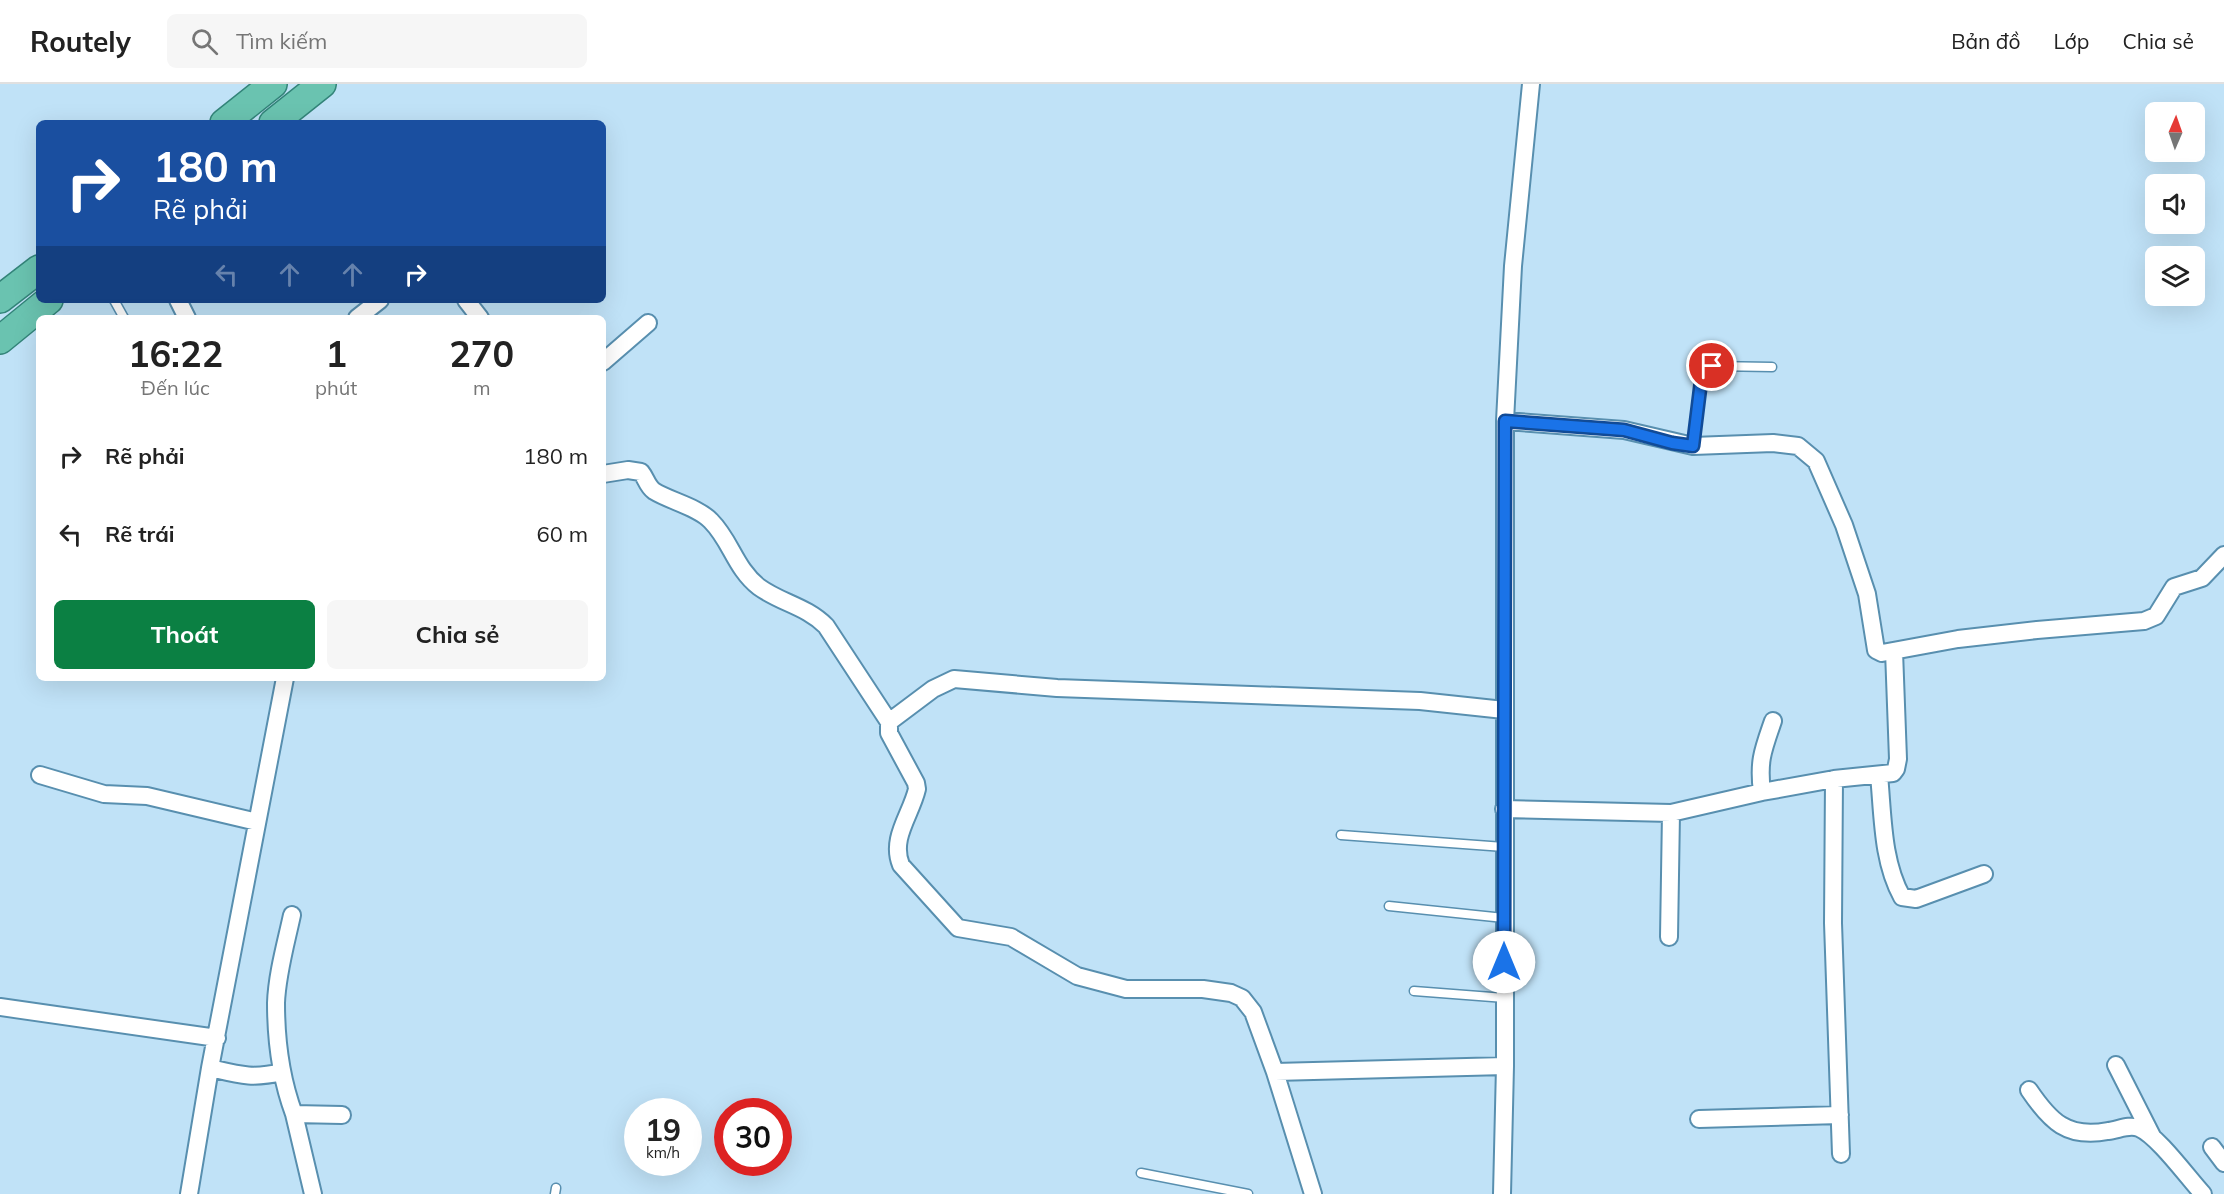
<!DOCTYPE html>
<html lang="vi">
<head>
<meta charset="utf-8">
<style>
	:root { --surface:#fff; --page:#f6f6f6; --text:#222; --muted:#767676; --line:#e0e0e0; --accent:#0b8043 }
	body { margin:0; font-family:Mulish,sans-serif; background:var(--page); color:var(--text); height:100vh; display:flex; flex-direction:column; font-size:22px; white-space:nowrap }
	* { box-sizing:border-box; margin:0 }
	p { font-size:20px; color:var(--muted) }
	.icon { flex:none; width:33px; height:33px; fill:none; stroke:currentColor; stroke-width:2; stroke-linecap:round; stroke-linejoin:round }
	.map { position:relative; flex:1; overflow:hidden }
	.panel { position:absolute; left:36px; top:231px; width:570px; height:366px; display:flex; flex-direction:column; background:var(--surface); border-radius:9px; box-shadow:0 6px 24px #0002 }
	.panel>* { flex:none }
	.hud { position:absolute; left:36px; top:36px; width:570px; height:183px; border-radius:9px; box-shadow:0 6px 24px #0002; background:#1a4fa0; color:#fff; overflow:hidden }
	.needle { width:39px; rotate:2deg }
	.tools { position:absolute; left:2145px; top:18px; display:grid; gap:12px }
	.tools a { display:grid; place-items:center; width:60px; height:60px; border-radius:9px; background:var(--surface); box-shadow:0 6px 24px #0002; font-size:30px }
	.speed { position:absolute; left:624px; top:1014px; display:flex; gap:12px; font-size:30px; font-weight:700; text-align:center }
	.speed>* { display:grid; place-content:center; width:78px; height:78px; border-radius:50%; background:var(--surface); box-shadow:0 6px 24px #0002; line-height:1 }
	.speed small { font-size:15px; font-weight:400 }
	.speed .limit { border:9px solid #d22; background:#fff; color:#111 }
	.pin { position:absolute; display:grid; place-items:center; width:51px; height:51px; color:#fff; margin:-26px; border:3px solid #fff; border-radius:50%; box-shadow:0 2px 6px #0007 }
	.me { position:absolute; width:66px; margin:-33px; rotate:0deg; stroke-linejoin:round; filter:drop-shadow(0 0 4px #0008) }
	.turn { display:flex; align-items:center; gap:21px; height:126px; padding:0 18px; font-size:27px }
	.turn .icon { width:78px; height:78px; stroke-width:2.5 }
	.turn b { display:block; font-size:42px; line-height:51px }
	.lanes { display:flex; align-items:center; height:57px; padding:0 18px; background:#0003; justify-content:center; gap:30px; direction:ltr }
	.lanes .off { opacity:.35 }
	.eta { display:flex; justify-content:space-evenly; align-items:center; height:102px; text-align:center }
	.eta b { font-size:36px; font-weight:700; line-height:42px }
	.cta { display:flex; gap:12px; margin-top:auto; padding:12px 18px }
	.cta a { flex:1; height:69px; border-radius:9px; background:var(--accent); color:#fff; font-size:24px; font-weight:700; line-height:69px; text-align:center }
	.cta a+a { background:var(--page); color:var(--text) }
	ul { padding:0; list-style:none }
	li { display:flex; align-items:center; gap:18px; height:78px; padding:0 18px }
	li div { flex:1 }
	li b { display:block; font-size:22px }
	li em { font-style:normal }
	header { display:flex; align-items:center; gap:36px; box-sizing:border-box; height:84px; padding:0 30px; background:var(--surface); border-bottom:2px solid var(--line) }
	header strong { font-size:28px }
	nav { display:flex; gap:33px; margin-inline-start:auto; font-size:21px }
	.search { width:420px; height:54px; background:var(--page); display:flex; align-items:center; gap:15px; box-sizing:border-box; padding:0 21px; border-radius:9px; color:var(--muted); font-size:22px }
	.map>svg:first-child { display:block }
	.lines { fill:none; stroke-linecap:round; stroke-linejoin:round }
	.service-casing { stroke:#588faf; stroke-width:11 }
	.minor-casing { stroke:#588faf; stroke-width:20 }
	.trunk-casing { stroke:#338479; stroke-width:30 }
	.service { stroke:#fff; stroke-width:8 }
	.minor { stroke:#fff; stroke-width:16 }
	.trunk { stroke:#6ac3b0; stroke-width:27 }
	.route-casing { stroke:#114b97; stroke-width:15 }
	.route { stroke:#1a73e8; stroke-width:10 }
</style>
</head>
<body>
<header>
<strong>Routely</strong>
<div class="search"><svg class="icon" aria-label="search" viewBox="0 0 24 24"><circle cx="10" cy="10" r="6"/><path d="M15 15l6 6"/></svg>Tìm kiếm</div>
<nav><a>Bản đồ</a><a>Lớp</a><a>Chia sẻ</a></nav>
</header>
<div class="map">
<svg width="2224" height="1110" viewBox="0 0 2224 1110">
	<rect width="100%" height="100%" fill="#c0e2f7"/>
	<g class="lines">
		<!-- service casing -->
		<g class="service-casing">
			<path id="service" d="M 114,216 L 124,234
				M 1693,362 L 1700,297 L 1704,288 L 1712,282 L 1772,283
				M 1341,751 L 1504,763
				M 1389,822 L 1504,834
				M 1414,907 L 1505,914
				M 1141,1089 L 1248,1110
				M 555,1110 L 556,1104"/>
		</g>
		<!-- minor casing -->
		<g class="minor-casing">
			<path id="minor" d="M 178,216 L 187,234
				M 466,216 L 480,234
				M 357,234 L 380,216
				M 603,278 L 648,239
				M 1505,337 L 1624,346 L 1693,362 L 1773,359 L 1798,362 L 1816,377 L 1844,441 L 1867,510 L 1876,566 L 1882,569 L 1958,555 L 2037,546 L 2144,537 L 2156,532 L 2174,503 L 2202,494 L 2224,471
				M 603,390 L 628,386 L 641,388 C 646,394 647,402 654,407 C 670,417 698,423 711,437 C 731,457 735,484 759,503 C 781,519 806,522 826,542 L 889,638
				M 40,691 L 104,710 L 147,712 L 257,738
				M 1879,691 C 1883,732 1882,777 1902,813 L 1916,815 L 1984,790
				M 1834,695 L 1833,839 L 1841,1070
				M 1762,708 C 1758,677 1763,666 1773,637
				M 1504,725 L 1671,729 L 1762,708 L 1834,695 L 1893,689 L 1896,685 L 1898,675 L 1894,567
				M 292,831 C 286,859 277,890 276,919 C 276,955 281,995 294,1030 L 342,1031
				M 1669,853 L 1671,729
				M 0,923 L 217,954
				M 2116,981 L 2152,1052
				M 210,984 C 240,991 252,995 282,988
				M 1275,988 L 1505,982
				M 2029,1006 C 2050,1037 2067,1055 2108,1047 C 2118,1046 2129,1040 2139,1044 C 2158,1052 2188,1094 2203,1110
				M 294,1030 L 313,1110
				M 1699,1035 L 1840,1031
				M 2212,1063 L 2224,1079
				M 189,1110 L 210,984 L 285,594
				M 1313,1110 L 1275,988 L 1253,928 L 1242,914 L 1231,909 L 1203,905 L 1126,905 L 1077,892 L 1011,853 L 958,844 L 901,781 C 890,754 911,731 917,705 L 916,699 L 889,649 L 889,638 L 933,605 L 954,595 L 1057,604 L 1420,617 L 1504,626
				M 1502,1110 L 1505,982 L 1505,337 L 1513,182 L 1531,0"/>
		</g>
		<!-- trunk casing -->
		<g class="trunk-casing">
			<path id="trunk" d="M 224,39 L 273,0
				M 273,39 L 322,0
				M 0,215 L 39,185
				M 0,256 L 49,216"/>
		</g>
		<!-- service -->
		<use href="#service" class="service"/>
		<!-- minor -->
		<use href="#minor" class="minor"/>
		<!-- trunk -->
		<use href="#trunk" class="trunk"/>
	</g>
	<g class="lines">
		<!-- route casing -->
		<g class="route-casing">
			<path id="route" d="M 1504,878 L 1505,337 L 1624,346 L 1672,359 L 1693,362 L 1701,297 L 1704,288 L 1712,282"/>
		</g>
		<!-- route -->
		<use href="#route" class="route"/>
	</g>
</svg>
<div class="tools">
<a><svg class="needle" viewBox="-14 -14 28 28"><path d="M0-13l5 13h-10z" fill="#e53935"/><path d="M0 13l5-13h-10z" fill="#767676"/></svg></a>
<a><svg class="icon" aria-label="sound" viewBox="0 0 24 24"><path d="M4 9h4l5-4v14l-5-4H4zM17 9q2 3 0 6"/></svg></a>
<a><svg class="icon" aria-label="layers" viewBox="0 0 24 24"><path d="M12 4l9 5-9 5-9-5zM3 14l9 5 9-5"/></svg></a>
</div>
<div class="speed"><div>19<small>km/h</small></div><div class="limit">30</div></div>
<div class="pin" style="left:1712px;top:282px;background:#d93025"><svg class="icon" aria-label="arrive" viewBox="0 0 24 24"><path d="M6 21V4h12l-3 4 3 4H6"/></svg></div>
<svg class="me" style="left:1504px;top:878px" viewBox="-20 -20 40 40"><circle r="19" fill="#fff"/><path d="M0-13L10 11 0 6-10 11z" fill="#1a73e8"/></svg>
<div class="hud">
<div class="turn"><svg class="icon" aria-label="right" viewBox="0 0 24 24"><path d="M7 20v-9h11M14 6l5 5-5 5"/></svg><div><b>180 m</b>Rẽ phải</div></div>
<div class="lanes"><svg class="icon off" aria-label="left" viewBox="0 0 24 24"><path d="M17 20v-9H6M10 6l-5 5 5 5"/></svg><svg class="icon off" aria-label="ahead" viewBox="0 0 24 24"><path d="M12 20V5M6 11l6-6 6 6"/></svg><svg class="icon off" aria-label="ahead" viewBox="0 0 24 24"><path d="M12 20V5M6 11l6-6 6 6"/></svg><svg class="icon" aria-label="right" viewBox="0 0 24 24"><path d="M7 20v-9h11M14 6l5 5-5 5"/></svg></div>
</div>
<section class="panel">
<div class="eta">
<div><b>16:22</b><p>Đến lúc</p></div>
<div><b>1</b><p>phút</p></div>
<div><b>270</b><p>m</p></div>
</div>
<ul>
<li><svg class="icon" aria-label="right" viewBox="0 0 24 24"><path d="M7 20v-9h11M14 6l5 5-5 5"/></svg><div><b>Rẽ phải</b></div><em>180 m</em></li>
<li><svg class="icon" aria-label="left" viewBox="0 0 24 24"><path d="M17 20v-9H6M10 6l-5 5 5 5"/></svg><div><b>Rẽ trái</b></div><em>60 m</em></li>
</ul>
<div class="cta"><a>Thoát</a><a>Chia sẻ</a></div>
</section>
</div>
</body>
</html>
